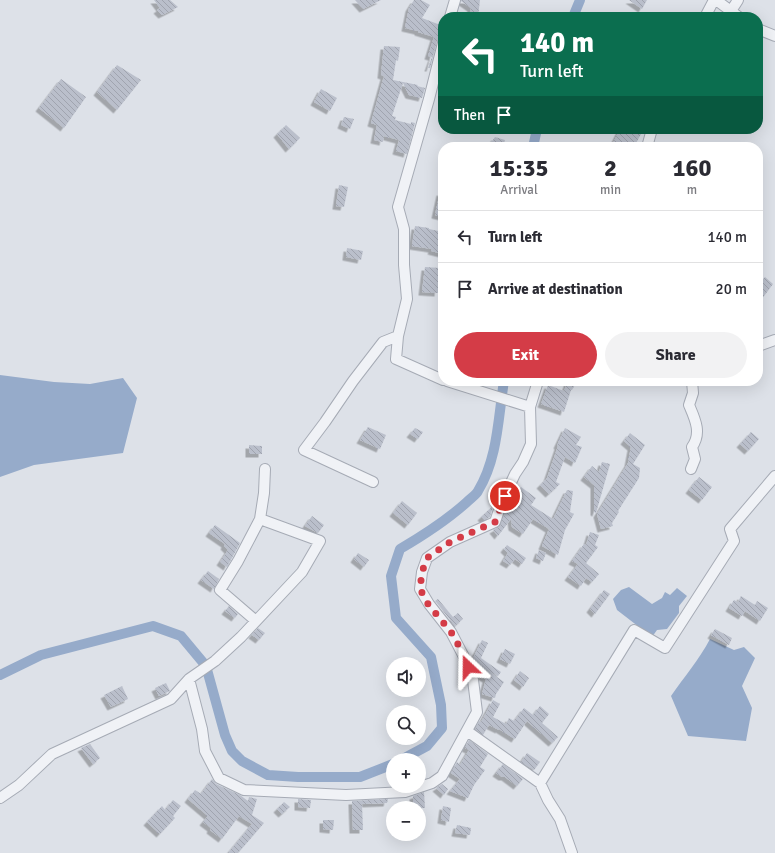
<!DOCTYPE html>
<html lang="en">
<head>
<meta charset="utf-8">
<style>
	:root { --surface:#fff; --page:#f2f2f3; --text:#2b2b33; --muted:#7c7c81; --line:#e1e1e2; --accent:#d43c47 }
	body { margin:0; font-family:Signika,sans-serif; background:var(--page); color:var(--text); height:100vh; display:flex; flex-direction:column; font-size:15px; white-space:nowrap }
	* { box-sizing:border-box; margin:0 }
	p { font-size:13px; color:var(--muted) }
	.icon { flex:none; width:22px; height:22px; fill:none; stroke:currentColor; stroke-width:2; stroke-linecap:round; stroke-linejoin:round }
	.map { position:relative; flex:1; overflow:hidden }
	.drawer { position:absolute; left:438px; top:142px; width:325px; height:244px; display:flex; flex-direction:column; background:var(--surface); border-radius:16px; box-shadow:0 4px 16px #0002 }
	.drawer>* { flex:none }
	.top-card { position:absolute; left:438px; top:12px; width:325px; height:122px; border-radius:16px; box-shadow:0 4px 16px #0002; background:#0b6e4f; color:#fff; overflow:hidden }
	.controls { position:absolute; left:386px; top:657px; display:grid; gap:8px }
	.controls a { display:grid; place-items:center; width:40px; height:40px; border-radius:50%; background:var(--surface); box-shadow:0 4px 16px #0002; font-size:20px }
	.pin { position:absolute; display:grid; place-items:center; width:34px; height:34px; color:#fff; margin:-17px; border:2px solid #fff; border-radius:50%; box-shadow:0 1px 4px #0007 }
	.me { position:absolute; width:44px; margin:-22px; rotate:337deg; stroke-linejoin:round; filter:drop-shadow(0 0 3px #0008) }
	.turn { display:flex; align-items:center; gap:14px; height:84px; padding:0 16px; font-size:18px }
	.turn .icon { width:52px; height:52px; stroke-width:2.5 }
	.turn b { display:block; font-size:28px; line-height:34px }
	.then { display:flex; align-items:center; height:38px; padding:0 16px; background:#0003; gap:8px; font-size:15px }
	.eta { display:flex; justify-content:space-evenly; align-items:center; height:68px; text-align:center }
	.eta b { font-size:24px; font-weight:700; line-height:28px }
	.cta { display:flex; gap:8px; margin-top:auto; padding:8px 16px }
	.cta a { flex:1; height:46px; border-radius:24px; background:var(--accent); color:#fff; font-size:16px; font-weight:700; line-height:46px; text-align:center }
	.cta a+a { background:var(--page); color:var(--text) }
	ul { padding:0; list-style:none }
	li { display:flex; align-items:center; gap:12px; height:52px; padding:0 16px; border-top:1px solid var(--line) }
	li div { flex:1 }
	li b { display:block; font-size:15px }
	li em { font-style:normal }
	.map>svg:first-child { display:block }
	.water { fill:#96abca }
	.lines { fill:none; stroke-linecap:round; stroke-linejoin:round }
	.canal { stroke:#96abca; stroke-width:10 }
	.building { fill:url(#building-back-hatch); filter:url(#shadow) }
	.street-casing { stroke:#a6abb5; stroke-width:12 }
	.street { stroke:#f0f2f6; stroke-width:10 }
	.route { stroke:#d43c47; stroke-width:7; stroke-dasharray:0 12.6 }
</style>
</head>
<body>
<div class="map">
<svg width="775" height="853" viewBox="0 0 775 853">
	<defs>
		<pattern id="building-back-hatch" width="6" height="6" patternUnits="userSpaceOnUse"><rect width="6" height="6" fill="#babfcb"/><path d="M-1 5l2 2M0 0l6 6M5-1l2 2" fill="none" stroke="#a0a4af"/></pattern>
		<filter id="shadow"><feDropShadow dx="-3.5" dy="3.5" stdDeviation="0" flood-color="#0004"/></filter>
	</defs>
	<rect width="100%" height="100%" fill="#dde1e8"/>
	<!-- water -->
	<path class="water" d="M 0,375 L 54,382 L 90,384 L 123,378 L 137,398 L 123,453 L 34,465 L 0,477 Z
		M 629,587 L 652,604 L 662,598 L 665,592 L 670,595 L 677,588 L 687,596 L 679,606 L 679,613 L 667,629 L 657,630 L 652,637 L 617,610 L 613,599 L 621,590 Z
		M 710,639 L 734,650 L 744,647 L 755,658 L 742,686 L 752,708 L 746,741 L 688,736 L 671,696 C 684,677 699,660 710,639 Z"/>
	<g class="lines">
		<!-- canal -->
		<path class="canal" d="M 573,17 L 580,0
			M 533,147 L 537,129
			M 0,675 L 41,655 L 153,626 L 181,636 L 206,666 L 225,735 L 232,751 L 242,761 L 268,775 L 298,777 L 360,777 L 393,764
			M 401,760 L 427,746 L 442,728 L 441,705 L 431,657 L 396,618 L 391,576 L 400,549 C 424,535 447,520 467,502 C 471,498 476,495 478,491 C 498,458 498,418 504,381"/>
	</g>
	<!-- building -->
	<path class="building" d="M 154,0 L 170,0 L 178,7 L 162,15 L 157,10 L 160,8 Z
		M 355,0 L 381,0 L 363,9 Z
		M 414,0 L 421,0 L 430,5 L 422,18 L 443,26 L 443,37 L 439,38 L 437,41 L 430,68 L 428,68 L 432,57 L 428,56 L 434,37 L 418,32 L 418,31 L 405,28 L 409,8 Z
		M 461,0 L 480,0 L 478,17 L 470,17 L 471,8 L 461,1 Z
		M 629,0 L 647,0 L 642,9 Z
		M 384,46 L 400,47 L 398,61 L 396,60 L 393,80 L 418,85 L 417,86 L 425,88 L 422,98 L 409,95 L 403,83 L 392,116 L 396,117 L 395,120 L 411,124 L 411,122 L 415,123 L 407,154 L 396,151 L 399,140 L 384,136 L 383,142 L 374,140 L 377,125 L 371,123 L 384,76 L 381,75 Z
		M 117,65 L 141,80 L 117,110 L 97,92 Z
		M 61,79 L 86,97 L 64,128 L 39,108 Z
		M 321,89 L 337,98 L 330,111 L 314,102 Z
		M 344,117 L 354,119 L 350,129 L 341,125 Z
		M 286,125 L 300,138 L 289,149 L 277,134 Z
		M 620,129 L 631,129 L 641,134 L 634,147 L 611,147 Z
		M 495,137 L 505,140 L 503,147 L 488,147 Z
		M 339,185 L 348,187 L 344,207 L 336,206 Z
		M 440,192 L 443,193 L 443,217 L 435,215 Z
		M 415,226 L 429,228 L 429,229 L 443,232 L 443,254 L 431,251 L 432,249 L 412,246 Z
		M 347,248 L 363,251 L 361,260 L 346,257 Z
		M 425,267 L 440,268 L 438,293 L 422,292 Z
		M 765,277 L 773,284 L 758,304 L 758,284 Z
		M 568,381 L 577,381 L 572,390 L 571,390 L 564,412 L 541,404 L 548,385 L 564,391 Z
		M 368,427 L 386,435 L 380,449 L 360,440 Z
		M 415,428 L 423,432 L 418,439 L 410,434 Z
		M 565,428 L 581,437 L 576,445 L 582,447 L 575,463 L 565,457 L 556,482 L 560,484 L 549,494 L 540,485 L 547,478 L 558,446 L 557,445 Z
		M 751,432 L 759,439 L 748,451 L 740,444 Z
		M 630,433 L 645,445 L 633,464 L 640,468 L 639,478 L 618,511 L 619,512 L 612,523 L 613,526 L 601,529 L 597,514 L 628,463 L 631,447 L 624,441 Z
		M 249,445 L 262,446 L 262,454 L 249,454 Z
		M 602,462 L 610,464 L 596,513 L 594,512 L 594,485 L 584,477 L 592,466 L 599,472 Z
		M 699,477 L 712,487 L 702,500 L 689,490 Z
		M 521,487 L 536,498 L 531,505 L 553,519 L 567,490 L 573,491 L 570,512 L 574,514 L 565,530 L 558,555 L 542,546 L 549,529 L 533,519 L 523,534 L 512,527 L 511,519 L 498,536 L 493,530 L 500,526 L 507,507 Z
		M 402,501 L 417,513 L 408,525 L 393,513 Z
		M 493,506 L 490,517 L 484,520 L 481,517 Z
		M 312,516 L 324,525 L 318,533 L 305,526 Z
		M 215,525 L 240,543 L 227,567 L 220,562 L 228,550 L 224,546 L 225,544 L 209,533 Z
		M 590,532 L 599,535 L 595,545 L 598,547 L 586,563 L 599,574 L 592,582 L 586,578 L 581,586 L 568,577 L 578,564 L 572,561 L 584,544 L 586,545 Z
		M 507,545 L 526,558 L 522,564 L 515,559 L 510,565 L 503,561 L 508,553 L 504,549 Z
		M 539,550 L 546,553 L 543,561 L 536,558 Z
		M 358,553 L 369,560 L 364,567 L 354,559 Z
		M 208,571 L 219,579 L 214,589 L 201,580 Z
		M 604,590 L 610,594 L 595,614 L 590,609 Z
		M 741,596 L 755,605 L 757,601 L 768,608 L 760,621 L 745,611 L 742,616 L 729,608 L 734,600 L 738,602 Z
		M 438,599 L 453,617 L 458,613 L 463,619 L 455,626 L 436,602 L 435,601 Z
		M 229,606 L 238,614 L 235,618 L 225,611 Z
		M 258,628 L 265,633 L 259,640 L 252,635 Z
		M 715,629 L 732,638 L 729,645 L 711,635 Z
		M 482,640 L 488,643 L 481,658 L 501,672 L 498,676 L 490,672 L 504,682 L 496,694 L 495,698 L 482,694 L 486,679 L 478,674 L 482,668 L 473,663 L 472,660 Z
		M 505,649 L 515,654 L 510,664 L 500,659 Z
		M 520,671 L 529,678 L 523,687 L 514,680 Z
		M 166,683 L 170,691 L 159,696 L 155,688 Z
		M 122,686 L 128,699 L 111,707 L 104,695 Z
		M 493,700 L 500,704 L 493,717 L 506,724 L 509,718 L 514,721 L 524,708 L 533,715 L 540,706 L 549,714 L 542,723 L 558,737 L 552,743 L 527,721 L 515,739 L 499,729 L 499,730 L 489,725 L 483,735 L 475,729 L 479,721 L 481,722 Z
		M 469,740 L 488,754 L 480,767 L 485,770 L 474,785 L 468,798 L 450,791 L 460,779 L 451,773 L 457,762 L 460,765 L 469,750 L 465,748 Z
		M 90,744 L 100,758 L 93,764 L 81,748 Z
		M 527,753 L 540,762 L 534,770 L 521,762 Z
		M 503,764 L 523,779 L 517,786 L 505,777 L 502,777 L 496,773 Z
		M 212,779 L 216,784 L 240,795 L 248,801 L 249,797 L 257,799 L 252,815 L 264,823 L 238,853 L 228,853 L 252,824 L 239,816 L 222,839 L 210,830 L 211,828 L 203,822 L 208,816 L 188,799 L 195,790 L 201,794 Z
		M 442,784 L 448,789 L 444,795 L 436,788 Z
		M 424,792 L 425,808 L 413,808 L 413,796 Z
		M 298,799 L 311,800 L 310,808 L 298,807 Z
		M 388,799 L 387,803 L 362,804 L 363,830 L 353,830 L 352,801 Z
		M 173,800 L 181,806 L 173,816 L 175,818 L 160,834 L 147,822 L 162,806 L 165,810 Z
		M 284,802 L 290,807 L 282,814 L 277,809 Z
		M 443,806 L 451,808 L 449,822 L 441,820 Z
		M 323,820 L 334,820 L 333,830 L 323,829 Z
		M 457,825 L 471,828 L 470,835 L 455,833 Z"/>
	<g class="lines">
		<!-- street casing -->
		<g class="street-casing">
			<path id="street" d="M 716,0 L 739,17
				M 731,11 L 738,0
				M 450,17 L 455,0
				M 705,17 L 714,0
				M 758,29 L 775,36
				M 647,147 L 652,129
				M 398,336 L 407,299 L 404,265 L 404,229 L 398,207 L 429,99 L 443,43
				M 758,346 L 775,340
				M 447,381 L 530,407 L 538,381
				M 691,469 L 695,459 L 692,447 C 702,433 695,419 689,405 L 693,393 L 692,381
				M 373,482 L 304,450 L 325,422 L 353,381 L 383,342 L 398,336 L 396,359 L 443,380
				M 256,621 L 220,590 L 238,561 L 260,519 L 264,493 L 265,469
				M 189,679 L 202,729 L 205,751 L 219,778 L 244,790 L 346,795 L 405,792 L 432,783 L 442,776 L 477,712 L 473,680 L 463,655 L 451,632 L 429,604 L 420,589 L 422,572 L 427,558 L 450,542 L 495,522 L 501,504 L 515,474 L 523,462 L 531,444 L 530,407
				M 467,731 L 540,783
				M 0,798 L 19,785 L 52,754 L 171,699 L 189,679 L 215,661 L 241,637 L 302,572 L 320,541 L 260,519
				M 572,853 L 560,819 L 548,800 L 540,783 L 634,630 L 665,648 L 734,541 L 730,529 L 775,476"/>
		</g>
		<!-- street -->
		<use href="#street" class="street"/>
	</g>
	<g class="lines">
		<!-- route -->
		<path class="route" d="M 468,667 L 464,655 L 451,632 L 428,604 L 420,589 L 422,572 L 427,558 L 450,542 L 495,522 L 505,496"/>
	</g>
</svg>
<div class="controls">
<a><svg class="icon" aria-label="sound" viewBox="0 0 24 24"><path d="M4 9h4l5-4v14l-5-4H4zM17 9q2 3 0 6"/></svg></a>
<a><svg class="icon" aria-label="search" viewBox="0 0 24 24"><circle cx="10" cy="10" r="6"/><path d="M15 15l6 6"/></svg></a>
<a>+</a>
<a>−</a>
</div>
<div class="pin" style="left:505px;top:496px;background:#d93025"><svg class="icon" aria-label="arrive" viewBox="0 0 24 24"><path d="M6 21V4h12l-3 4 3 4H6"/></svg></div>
<svg class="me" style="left:468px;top:667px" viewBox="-20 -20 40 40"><path d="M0-17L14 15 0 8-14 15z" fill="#d43c47" stroke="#fff" stroke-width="4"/></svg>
<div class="top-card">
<div class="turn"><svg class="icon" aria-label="left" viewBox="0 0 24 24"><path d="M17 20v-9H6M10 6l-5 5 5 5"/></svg><div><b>140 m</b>Turn left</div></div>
<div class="then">Then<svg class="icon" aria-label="arrive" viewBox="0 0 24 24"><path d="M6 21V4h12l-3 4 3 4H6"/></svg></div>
</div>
<section class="drawer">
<div class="eta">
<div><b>15:35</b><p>Arrival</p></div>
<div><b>2</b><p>min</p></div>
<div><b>160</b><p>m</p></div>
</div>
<ul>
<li><svg class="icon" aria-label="left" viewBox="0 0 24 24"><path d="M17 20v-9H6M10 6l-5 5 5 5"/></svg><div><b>Turn left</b></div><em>140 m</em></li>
<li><svg class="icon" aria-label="arrive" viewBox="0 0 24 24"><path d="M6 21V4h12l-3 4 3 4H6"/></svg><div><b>Arrive at destination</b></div><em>20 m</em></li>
</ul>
<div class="cta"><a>Exit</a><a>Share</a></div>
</section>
</div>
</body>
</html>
